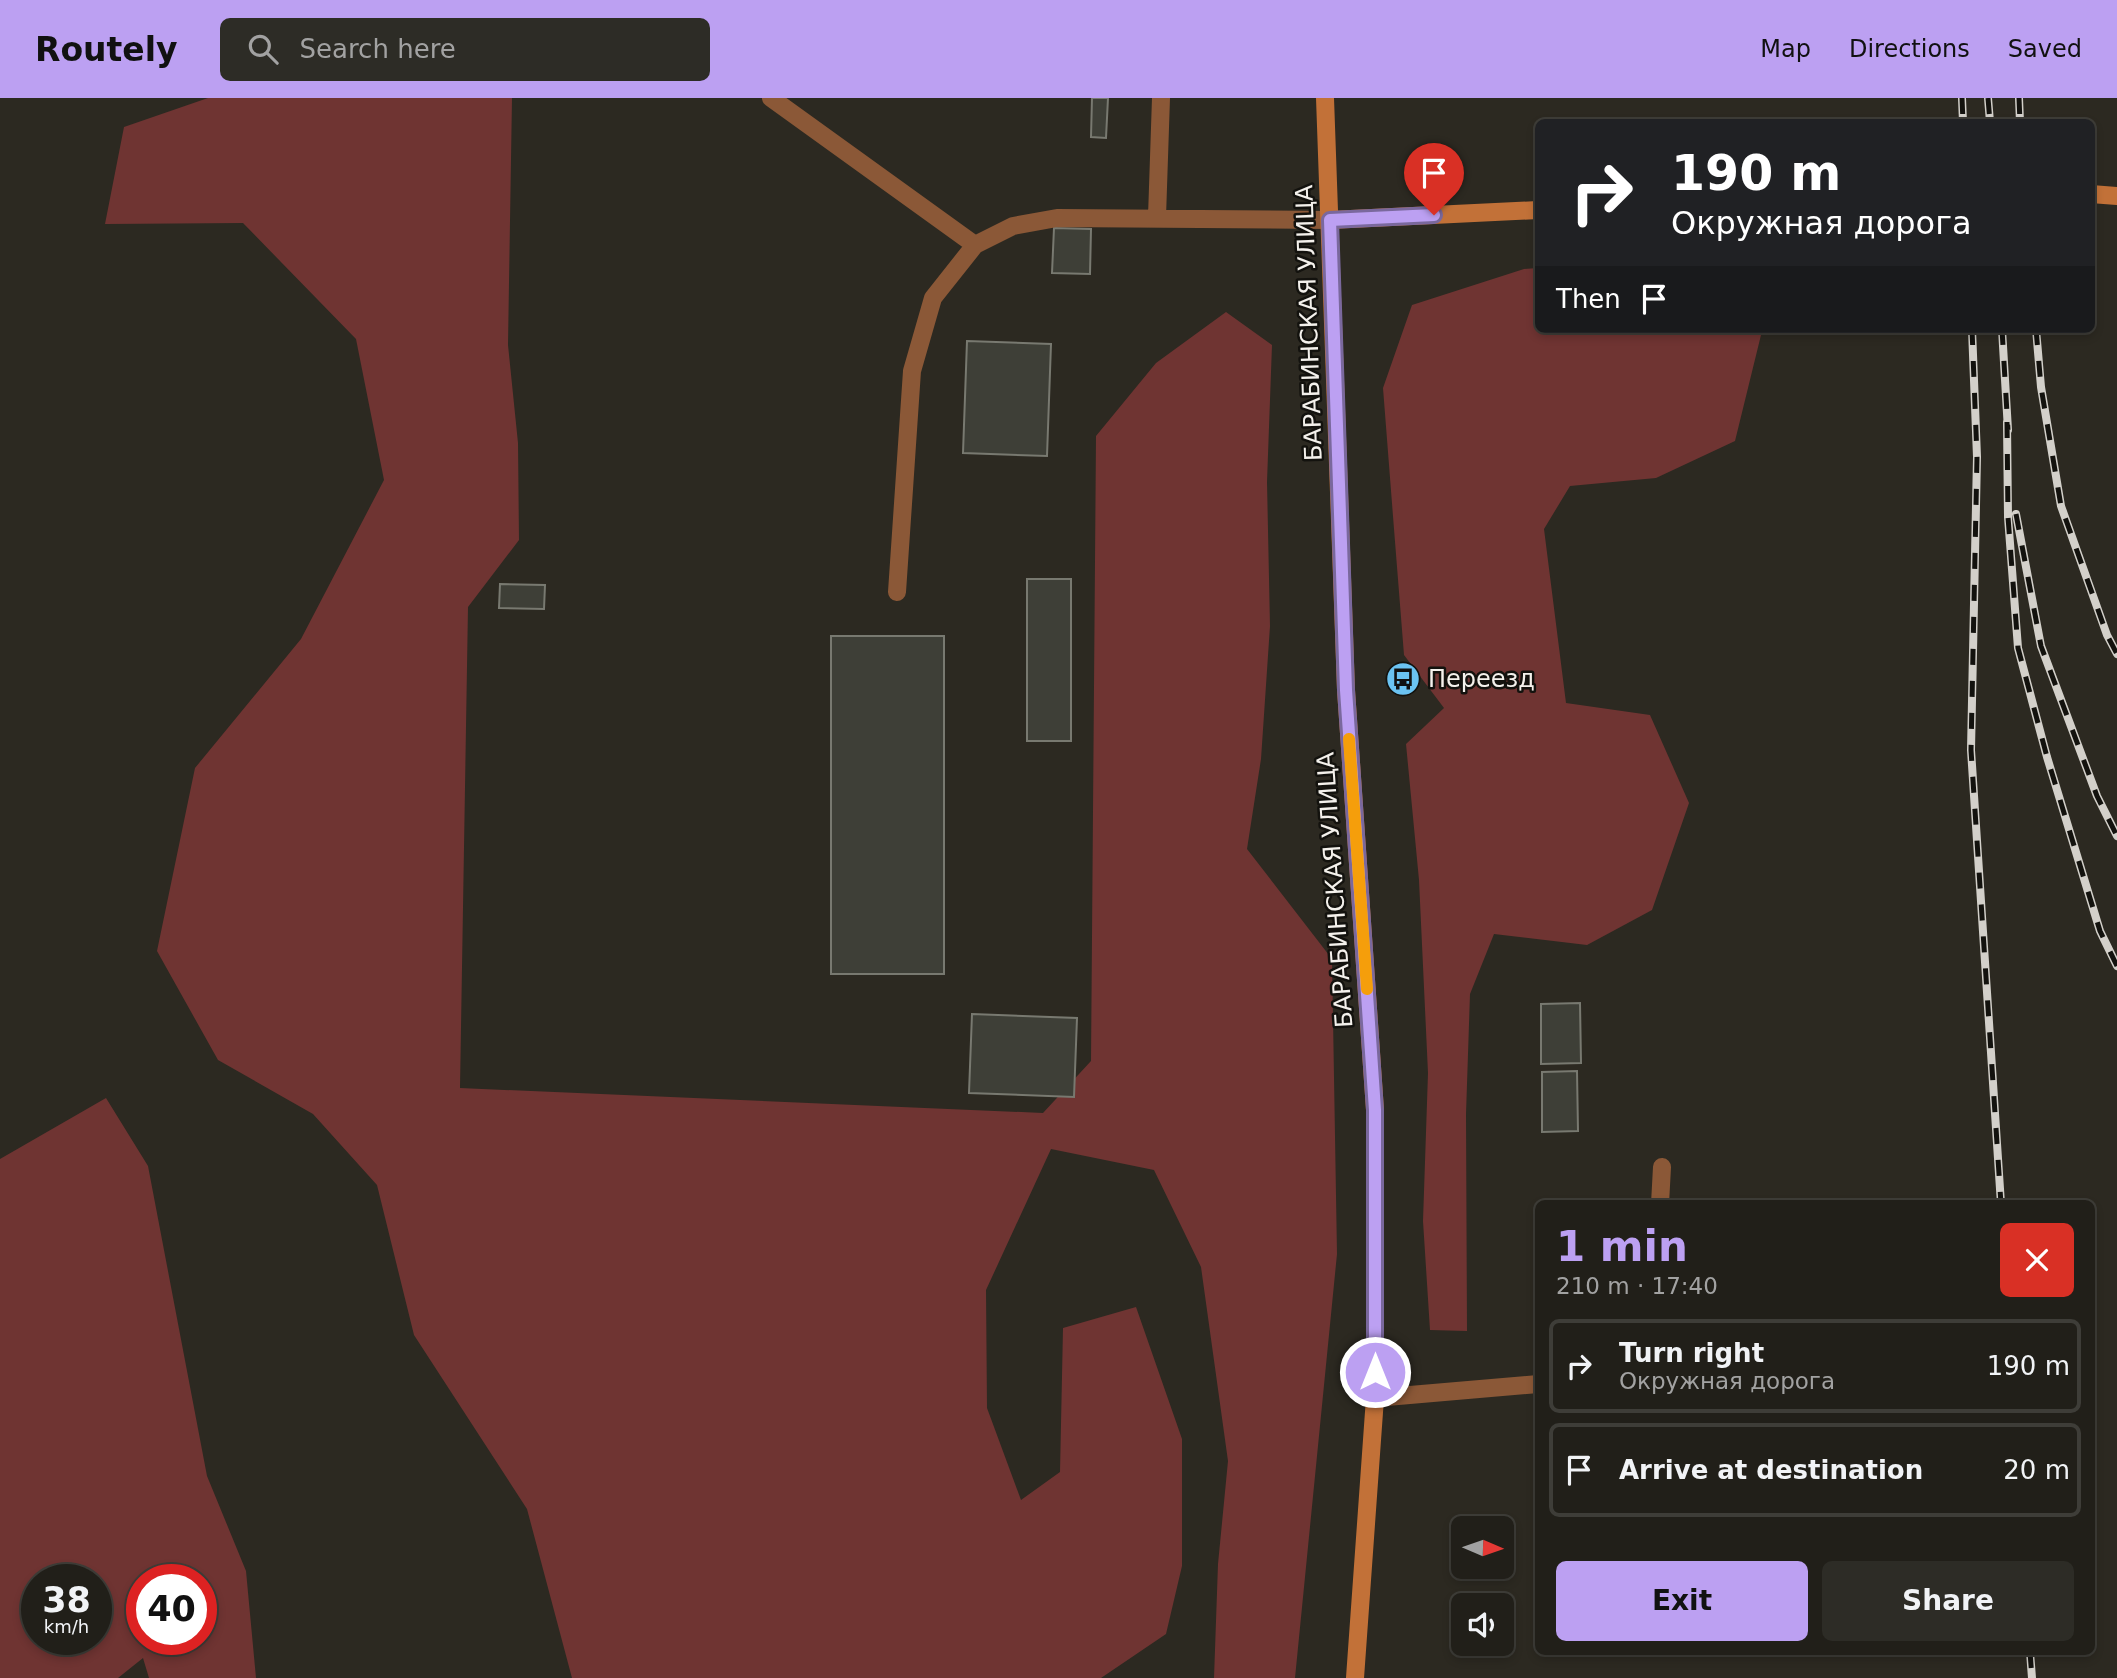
<!DOCTYPE html>
<html lang="en">
<head>
<meta charset="utf-8">
<style>
	:root { --surface:#211f19; --page:#2d2c26; --text:#f1f3f6; --muted:#a2a2a2; --line:#3e3d38; --accent:#bca0f2 }
	body { margin:0; font-family:"DejaVu Sans",sans-serif; background:var(--page); color:var(--text); height:100vh; display:flex; flex-direction:column; font-size:26px; white-space:nowrap }
	* { box-sizing:border-box; margin:0 }
	p { font-size:23px; color:var(--muted) }
	.icon { flex:none; width:38px; height:38px; fill:none; stroke:currentColor; stroke-width:2; stroke-linecap:round; stroke-linejoin:round }
	.map { position:relative; flex:1; overflow:hidden }
	.panel { position:absolute; left:1535px; top:1102px; width:560px; height:455px; display:flex; flex-direction:column; background:var(--surface); border-radius:10px; box-shadow:0 4px 10px #0003,0 0 0 2px var(--line) }
	.panel>* { flex:none }
	.top-card { position:absolute; left:1535px; top:21px; width:560px; height:214px; border-radius:10px; box-shadow:0 4px 10px #0003,0 0 0 2px var(--line); background:#202124; color:#fff; overflow:hidden }
	.needle { width:46px; rotate:92deg }
	.buttons { position:absolute; left:1451px; top:1418px; display:grid; gap:14px }
	.buttons a { display:grid; place-items:center; width:63px; height:63px; border-radius:10px; background:var(--surface); box-shadow:0 4px 10px #0003,0 0 0 2px var(--line); font-size:35px }
	.speed { position:absolute; left:21px; top:1466px; display:flex; gap:14px; font-size:35px; font-weight:700; text-align:center }
	.speed>* { display:grid; place-content:center; width:91px; height:91px; border-radius:50%; background:var(--surface); box-shadow:0 4px 10px #0003,0 0 0 2px var(--line); line-height:1 }
	.speed small { font-size:18px; font-weight:400 }
	.speed .limit { border:10px solid #d22; background:#fff; color:#111 }
	.pin { position:absolute; display:grid; place-items:center; width:60px; height:60px; color:#fff; margin:-72px -30px; border-radius:50% 50% 50% 0; rotate:-45deg; box-shadow:0 0 7px #0007 }
	.pin .icon { rotate:45deg }
	.me { position:absolute; width:77px; margin:-38px; rotate:0deg; stroke-linejoin:round; filter:drop-shadow(0 0 5px #0008) }
	.turn { display:flex; align-items:center; gap:24px; height:147px; padding:0 21px; font-size:32px }
	.turn .icon { width:91px; height:91px; stroke-width:2.5 }
	.turn b { display:block; font-size:49px; line-height:60px }
	.then { display:flex; align-items:center; height:66px; padding:0 21px; background:#0003; gap:14px; font-size:26px }
	.round { display:grid; place-items:center; flex:none; width:74px; height:74px; border-radius:10px; background:var(--page) }
	.summary { display:flex; align-items:center; justify-content:space-between; height:119px; padding:0 21px }
	h1 { font-size:42px; font-weight:800; line-height:52px; color:var(--accent) }
	.primary-button { display:flex; gap:14px; margin-top:auto; padding:14px 21px }
	.primary-button a { flex:1; height:80px; border-radius:10px; background:var(--accent); color:#111; font-size:28px; font-weight:800; line-height:80px; text-align:center }
	.primary-button a+a { background:var(--page); color:var(--text) }
	ul { padding:0; list-style:none }
	li { display:flex; align-items:center; gap:21px; height:94px; margin:0 14px 10px; padding:0 7px; border:4px solid var(--line); border-radius:10px }
	li div { flex:1 }
	li b { display:block; font-size:26px }
	li em { font-style:normal }
	header { display:flex; align-items:center; gap:42px; box-sizing:border-box; height:98px; padding:0 35px; background:var(--accent); color:#111 }
	header strong { font-size:33px }
	nav { display:flex; gap:38px; margin-inline-start:auto; font-size:24px }
	.search { width:490px; height:63px; background:var(--page); display:flex; align-items:center; gap:18px; box-sizing:border-box; padding:0 24px; border-radius:10px; color:var(--muted); font-size:26px }
	.map>svg:first-child { display:block }
	.green { fill:#6f3432; fill-rule:evenodd }
	.building { fill:#3e3f37; stroke:#787970; stroke-width:2 }
	.lines { fill:none; stroke-linecap:round; stroke-linejoin:round }
	.lane { stroke:#8b5837; stroke-width:18 }
	.secondary { stroke:#c27138; stroke-width:18 }
	.rail-casing { stroke:#d3d0ca; stroke-width:8 }
	.rail { stroke:#13120e; stroke-width:5; stroke-dasharray:16; stroke-linecap:butt }
	.route-casing { stroke:#7a689d; stroke-width:18 }
	.route { stroke:#bca0f2; stroke-width:12 }
	.slow { stroke:#f59e0b; stroke-width:12 }
	.labels { text-anchor:middle; stroke-width:5; stroke-linejoin:round; paint-order:stroke }
	.street-label { font-size:24px; fill:#f4f1ec; stroke:#13120e }
	.poi-label { font-size:24px; fill:#f4f1ec; stroke:#13120e; text-anchor:start }
</style>
</head>
<body>
<header>
<strong>Routely</strong>
<div class="search"><svg class="icon" aria-label="search" viewBox="0 0 24 24"><circle cx="10" cy="10" r="6"/><path d="M15 15l6 6"/></svg>Search here</div>
<nav><a>Map</a><a>Directions</a><a>Saved</a></nav>
</header>
<div class="map">
<svg width="2117" height="1580" viewBox="0 0 2117 1580">
	<rect width="100%" height="100%" fill="#2c2921"/>
	<!-- green -->
	<path class="green" d="M 208,0 L 512,0 L 508,247 L 518,345 L 519,442 L 468,509 L 460,990 L 1043,1015 L 1091,963 L 1096,338 L 1156,265 L 1226,214 L 1272,247 L 1267,384 L 1270,528 L 1261,661 L 1247,751 L 1332,861 L 1337,1156 L 1295,1580 L 1214,1580 L 1218,1466 L 1228,1363 L 1201,1169 L 1154,1072 L 1051,1051 L 986,1192 L 987,1310 L 1021,1402 L 1060,1374 L 1063,1230 L 1136,1209 L 1182,1341 L 1182,1468 L 1166,1536 L 1101,1580 L 572,1580 L 527,1411 L 414,1237 L 377,1087 L 313,1016 L 218,962 L 157,853 L 195,670 L 301,541 L 384,382 L 356,241 L 243,125 L 105,126 L 124,29 Z
		M 1538,170 L 1538,231 L 1759,231 L 1761,237 L 1735,343 L 1656,380 L 1570,388 L 1544,431 L 1566,605 L 1650,617 L 1689,705 L 1652,812 L 1587,847 L 1494,836 L 1470,896 L 1466,1016 L 1467,1233 L 1430,1232 L 1423,1123 L 1428,975 L 1419,782 L 1406,646 L 1444,610 L 1404,557 L 1394,431 L 1383,290 L 1412,207 L 1524,171 Z
		M 106,1000 L 148,1068 L 207,1378 L 246,1473 L 256,1580 L 149,1580 L 143,1560 L 118,1580 L 0,1580 L 0,1061 ZM 37,1482 L 96,1482 L 96,1542 L 37,1542 ZM 142,1482 L 201,1482 L 201,1542 L 142,1542 Z"/>
	<!-- building -->
	<path class="building" d="M 1092,0 L 1108,0 L 1106,40 L 1091,39 Z
		M 1054,130 L 1091,131 L 1090,176 L 1052,175 Z
		M 967,243 L 1051,246 L 1047,358 L 963,355 Z
		M 1027,481 L 1071,481 L 1071,643 L 1027,643 Z
		M 500,486 L 545,487 L 544,511 L 499,510 Z
		M 831,538 L 944,538 L 944,876 L 831,876 Z
		M 1580,905 L 1581,965 L 1541,966 L 1541,906 Z
		M 972,916 L 1077,920 L 1074,999 L 969,995 Z
		M 1577,973 L 1578,1033 L 1542,1034 L 1542,974 Z"/>
	<g class="lines">
		<!-- lane -->
		<path class="lane" d="M 771,0 L 975,147
			M 1157,119 L 1161,0
			M 897,494 L 912,273 L 933,200 L 975,147 L 1013,128 L 1057,120 L 1330,122
			M 1660,1106 L 1662,1069
			M 1375,1300 L 1538,1286"/>
		<!-- secondary -->
		<path class="secondary" d="M 1325,0 L 1346,592 L 1375,1012 L 1375,1300 L 1355,1580
			M 2091,96 L 2117,98
			M 1330,122 L 1538,112"/>
		<!-- rail casing -->
		<g class="rail-casing">
			<path id="rail" d="M 1962,0 L 1963,24
				M 1988,0 L 1990,24
				M 2019,0 L 2020,24
				M 1972,231 L 1977,359 L 1971,652 L 2001,1106
				M 2002,231 L 2008,332
				M 2036,231 L 2041,289 L 2061,408 L 2107,537 L 2117,556
				M 2007,324 L 2008,419 L 2018,550 L 2047,659 L 2100,833 L 2117,868
				M 2016,416 L 2041,548 L 2097,698 L 2117,738
				M 2030,1554 L 2032,1580"/>
		</g>
		<!-- rail -->
		<use href="#rail" class="rail"/>
	</g>
	<g class="lines">
		<!-- route casing -->
		<g class="route-casing">
			<path id="route" d="M 1375,1274 L 1375,1012 L 1346,592 L 1330,122 L 1434,117"/>
		</g>
		<!-- route -->
		<use href="#route" class="route"/>
		<!-- slow -->
		<path class="slow" d="M 1349,641 L 1367,891"/>
	</g>
	<!-- icons -->
	<defs>
		<g id="bus-disc" transform="scale(1.75)"><circle r="9.5" fill="#6bc3f2" stroke="#13120e"/><path d="M-5-6H5V4H4V6H2V4H-2V6H-4V4H-5ZM-3.5-4V0h7V-4ZM-3.5 1.2v1.5H-2V1.2ZM2 1.2v1.5H3.5V1.2Z" fill="#111"/></g>
	</defs>
	<g fill-rule="evenodd">
		<use href="#bus-disc" x="1403" y="581"/>
	</g>
	<g class="labels">
		<!-- street labels -->
		<g class="street-label">
			<text transform="translate(1309 225) rotate(-92)" y="8">БАРАБИНСКАЯ УЛИЦА</text>
			<text transform="translate(1335 792) rotate(-94)" y="8">БАРАБИНСКАЯ УЛИЦА</text>
		</g>
		<!-- poi labels -->
		<g class="poi-label">
			<text x="1428" y="589">Переезд</text>
		</g>
	</g>
</svg>
<div class="buttons">
<a><svg class="needle" viewBox="-14 -14 28 28"><path d="M0-13l5 13h-10z" fill="#e53935"/><path d="M0 13l5-13h-10z" fill="#a2a2a2"/></svg></a>
<a><svg class="icon" aria-label="sound" viewBox="0 0 24 24"><path d="M4 9h4l5-4v14l-5-4H4zM17 9q2 3 0 6"/></svg></a>
</div>
<div class="speed"><div>38<small>km/h</small></div><div class="limit">40</div></div>
<div class="pin" style="left:1434px;top:117px;background:#d93025"><svg class="icon" aria-label="arrive" viewBox="0 0 24 24"><path d="M6 21V4h12l-3 4 3 4H6"/></svg></div>
<svg class="me" style="left:1375px;top:1274px" viewBox="-20 -20 40 40"><circle r="17" fill="#bca0f2" stroke="#fff" stroke-width="3"/><path d="M0-11L8 9 0 5-8 9z" fill="#fff"/></svg>
<div class="top-card">
<div class="turn"><svg class="icon" aria-label="right" viewBox="0 0 24 24"><path d="M7 20v-9h11M14 6l5 5-5 5"/></svg><div><b>190 m</b>Окружная дорога</div></div>
<div class="then">Then<svg class="icon" aria-label="arrive" viewBox="0 0 24 24"><path d="M6 21V4h12l-3 4 3 4H6"/></svg></div>
</div>
<section class="panel">
<div class="summary"><div><h1>1 min</h1><p>210 m · 17:40</p></div><a class="round" style="background:#d93025;color:#fff"><svg class="icon" aria-label="close" viewBox="0 0 24 24"><path d="M6 6l12 12M18 6L6 18"/></svg></a></div>
<ul>
<li><svg class="icon" aria-label="right" viewBox="0 0 24 24"><path d="M7 20v-9h11M14 6l5 5-5 5"/></svg><div><b>Turn right</b><p>Окружная дорога</p></div><em>190 m</em></li>
<li><svg class="icon" aria-label="arrive" viewBox="0 0 24 24"><path d="M6 21V4h12l-3 4 3 4H6"/></svg><div><b>Arrive at destination</b></div><em>20 m</em></li>
</ul>
<div class="primary-button"><a>Exit</a><a>Share</a></div>
</section>
</div>
</body>
</html>
